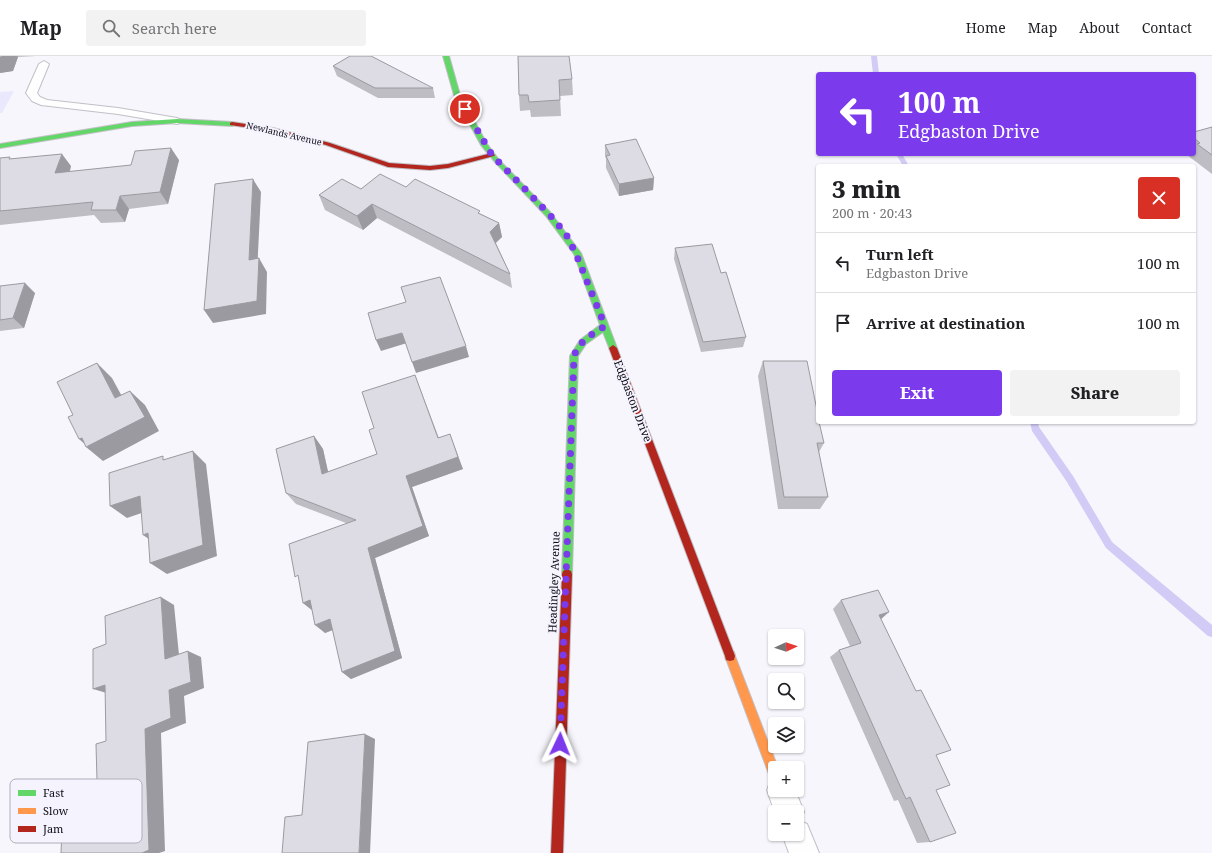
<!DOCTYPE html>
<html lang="en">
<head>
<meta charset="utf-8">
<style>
	:root { --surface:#fff; --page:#f2f2f2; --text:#202124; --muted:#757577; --line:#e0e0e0; --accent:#7c3aed }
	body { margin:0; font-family:"Noto Serif",serif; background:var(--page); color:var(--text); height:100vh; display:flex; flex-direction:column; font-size:15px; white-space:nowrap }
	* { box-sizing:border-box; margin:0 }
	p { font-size:13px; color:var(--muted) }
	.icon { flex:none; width:22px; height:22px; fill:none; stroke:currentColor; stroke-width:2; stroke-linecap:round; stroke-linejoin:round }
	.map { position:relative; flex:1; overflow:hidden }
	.drawer { position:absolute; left:816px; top:108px; width:380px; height:260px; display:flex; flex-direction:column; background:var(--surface); border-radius:4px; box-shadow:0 1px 3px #0004 }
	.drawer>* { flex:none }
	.guide { position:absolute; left:816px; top:16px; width:380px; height:84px; border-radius:4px; box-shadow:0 1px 3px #0004; background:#7c3aed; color:#fff; overflow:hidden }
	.needle { width:26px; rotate:87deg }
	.tools { position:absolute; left:768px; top:573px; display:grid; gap:8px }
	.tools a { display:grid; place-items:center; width:36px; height:36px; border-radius:4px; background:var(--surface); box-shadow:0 1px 3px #0004; font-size:20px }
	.pin { position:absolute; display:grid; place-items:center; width:34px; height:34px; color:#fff; margin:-17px; border:2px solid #fff; border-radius:50%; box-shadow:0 1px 4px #0007 }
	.me { position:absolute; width:44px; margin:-22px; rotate:2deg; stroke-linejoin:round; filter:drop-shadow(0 0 3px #0008) }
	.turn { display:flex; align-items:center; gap:14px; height:84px; padding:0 16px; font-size:18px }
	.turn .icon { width:52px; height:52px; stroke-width:2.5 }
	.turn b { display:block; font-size:28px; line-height:34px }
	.round { display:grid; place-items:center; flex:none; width:42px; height:42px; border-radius:4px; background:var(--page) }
	.summary { display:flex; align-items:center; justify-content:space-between; height:68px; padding:0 16px }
	h1 { font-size:24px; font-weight:800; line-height:30px }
	.button { display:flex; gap:8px; margin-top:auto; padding:8px 16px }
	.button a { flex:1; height:46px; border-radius:4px; background:var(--accent); color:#fff; font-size:16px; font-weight:800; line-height:46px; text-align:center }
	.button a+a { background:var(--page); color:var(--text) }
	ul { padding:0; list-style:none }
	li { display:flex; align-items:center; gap:12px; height:60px; padding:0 16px; border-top:1px solid var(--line) }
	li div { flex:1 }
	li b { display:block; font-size:15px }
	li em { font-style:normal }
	header { display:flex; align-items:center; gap:24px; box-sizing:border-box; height:56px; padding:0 20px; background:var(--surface); border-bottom:1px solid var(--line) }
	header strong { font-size:19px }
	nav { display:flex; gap:22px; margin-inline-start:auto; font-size:14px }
	.search { width:280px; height:36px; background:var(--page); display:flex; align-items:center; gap:10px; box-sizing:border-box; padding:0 14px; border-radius:4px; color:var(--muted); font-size:15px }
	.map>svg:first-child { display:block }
	.green { fill:#eae8fd }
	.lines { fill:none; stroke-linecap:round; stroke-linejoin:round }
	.stream { fill:#d1cbf6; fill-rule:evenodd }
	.lane-casing { stroke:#c1c0c7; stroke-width:2 }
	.street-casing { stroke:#c1c0c7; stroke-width:2 }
	.fast-casing { stroke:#c1c0c7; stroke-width:2 }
	.slow-casing { stroke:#c1c0c7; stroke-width:2 }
	.jam-casing { stroke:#c1c0c7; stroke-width:2 }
	.lane { fill:#fefeff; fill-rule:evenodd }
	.street { fill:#fefeff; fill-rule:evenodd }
	.fast { fill:#63d668; fill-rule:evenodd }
	.slow { fill:#ff974d; fill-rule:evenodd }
	.jam { fill:#b3261e; fill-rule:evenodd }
	.wall { fill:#bebdc4 }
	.shaded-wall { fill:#9b9aa0 }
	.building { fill:#dddce4; stroke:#9b9aa0 }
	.route { stroke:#7c3aed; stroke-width:7; stroke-dasharray:0 12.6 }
	.labels { text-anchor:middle; stroke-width:4; stroke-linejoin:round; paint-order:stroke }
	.far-street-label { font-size:9px; fill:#0e0c15; stroke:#f5f4fe }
	.street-label { font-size:11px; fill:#0e0c15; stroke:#f5f4fe }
	.key { fill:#f5f4fe; stroke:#b0aeb8; stroke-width:1 }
	.key-label { font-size:11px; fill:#0e0c15 }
</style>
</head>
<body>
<header>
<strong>Map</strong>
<div class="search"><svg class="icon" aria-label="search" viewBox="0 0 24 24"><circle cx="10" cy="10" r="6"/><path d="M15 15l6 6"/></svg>Search here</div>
<nav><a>Home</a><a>Map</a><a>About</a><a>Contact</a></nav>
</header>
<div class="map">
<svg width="1212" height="797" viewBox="0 0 1212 797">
	<rect width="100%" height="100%" fill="#f7f6fc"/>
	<!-- green -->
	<path class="green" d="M 14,35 L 2,57 L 0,57 L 0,36 Z"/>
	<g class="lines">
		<!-- stream -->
		<path class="stream" d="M 871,0 L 877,0 L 879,18 L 873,18 Z
			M 896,98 L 902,98 L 909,110 L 903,110 Z
			M 1030,366 L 1038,366 L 1039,371 L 1073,420 L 1112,486 L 1212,569 L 1212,581 L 1208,580 L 1106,492 L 1067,426 L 1032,375 Z"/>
		<!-- lane casing -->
		<g class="lane-casing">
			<path id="lane" d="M 44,5 L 49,8 L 37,37 L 40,41 L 47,44 L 118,52 L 177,62 L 183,65 L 177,68 L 118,58 L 41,49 L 32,45 L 26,37 L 39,8 Z"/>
		</g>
		<!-- street casing -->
		<g class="street-casing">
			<path id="street" d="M 775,722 L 775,734 L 795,734 L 804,756 L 800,765 L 807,768 L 819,797 L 789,797 L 782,778 L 797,778 L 797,756 L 775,756 L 775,757 L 767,734 L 771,724 Z"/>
		</g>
		<!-- fast casing -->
		<g class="fast-casing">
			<path id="fast" d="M 443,0 L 449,0 L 460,39 L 487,88 L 499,104 L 550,156 L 581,197 L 617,292 L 613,295 L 610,294 L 603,276 L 586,288 L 578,300 L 572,518 L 571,521 L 567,523 L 563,521 L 562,518 L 570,300 L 580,284 L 600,269 L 574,198 L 546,160 L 495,106 L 481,89 L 454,39 Z
				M 177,63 L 232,66 L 235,68 L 232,70 L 177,67 L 132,70 L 0,92 L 0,88 L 132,66 Z"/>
		</g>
		<!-- slow casing -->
		<g class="slow-casing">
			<path id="slow" d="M 730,595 L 734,596 L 735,600 L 778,712 L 775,712 L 775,724 L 771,722 L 769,718 L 725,600 L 726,596 Z"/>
		</g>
		<!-- jam casing -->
		<g class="jam-casing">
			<path id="jam" d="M 232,66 L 273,72 L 330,87 L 389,107 L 430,110 L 448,108 L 492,97 L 495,99 L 494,100 L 448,112 L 430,114 L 388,111 L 326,89 L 271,75 L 230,69 L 230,67 Z
				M 613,289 L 617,292 L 735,600 L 734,604 L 730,605 L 726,604 L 725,600 L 609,292 Z
				M 567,513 L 571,515 L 572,518 L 563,797 L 551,797 L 562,518 L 563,515 Z"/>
		</g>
		<!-- lane -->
		<use href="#lane" class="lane"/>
		<!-- street -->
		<use href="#street" class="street"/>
		<!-- fast -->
		<use href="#fast" class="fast"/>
		<!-- slow -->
		<use href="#slow" class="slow"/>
		<!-- jam -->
		<use href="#jam" class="jam"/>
	</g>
	<!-- wall -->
	<path class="wall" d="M 0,0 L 36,0 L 18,1 L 13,15 L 0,17 Z
		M 518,0 L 572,23 L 573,39 L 560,40 L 561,60 L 531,61 L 530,54 L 520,55 L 519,39 Z
		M 333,10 L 433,32 L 435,42 L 378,42 L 337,20 Z
		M 1212,71 L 1212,118 L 1187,99 L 1189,98 L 1194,98 L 1194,76 Z
		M 605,89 L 654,122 L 653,134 L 619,140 L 606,112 L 606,103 L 605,100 Z
		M 0,102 L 71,110 L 70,116 L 179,104 L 168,148 L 129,153 L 125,166 L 101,167 L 94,159 L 0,169 Z
		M 406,131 L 481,158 L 499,167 L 502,181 L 496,187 L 510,218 L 512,232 L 377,162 L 363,174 L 325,154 L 319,139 L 361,133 Z
		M 675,192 L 721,217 L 746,281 L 743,291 L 701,296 L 674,203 Z
		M 0,230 L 35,237 L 24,272 L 0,275 Z
		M 763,305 L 824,387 L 819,396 L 828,441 L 820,453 L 778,453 L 758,320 Z
		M 415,319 L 439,382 L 463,413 L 412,431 L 429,480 L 375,502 L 402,602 L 351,623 L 342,616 L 333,574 L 325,577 L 312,554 L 303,547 L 346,467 L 296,448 L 286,437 L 314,380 L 323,393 L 328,416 L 377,398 L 374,372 Z
		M 841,544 L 881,563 L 936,699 L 936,734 L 930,786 L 917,787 L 898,744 L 894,745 L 830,601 L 839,594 L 850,590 L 833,553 Z"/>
	<!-- shaded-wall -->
	<path class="shaded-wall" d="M 2,0 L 17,0 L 18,1 L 13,15 L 0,17 L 0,1 Z
		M 171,92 L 179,104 L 168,148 L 160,136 Z
		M 62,98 L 71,110 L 65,130 L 55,117 Z
		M 654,122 L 653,134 L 619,140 L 619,128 Z
		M 253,123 L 261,136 L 257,217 L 249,204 Z
		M 120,140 L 129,153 L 125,166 L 116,154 Z
		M 372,148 L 377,162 L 363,174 L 357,160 Z
		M 499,167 L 502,181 L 493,189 L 490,176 Z
		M 259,202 L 267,216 L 266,258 L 213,267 L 204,254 Z
		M 25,227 L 35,237 L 24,272 L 13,262 Z
		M 402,277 L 407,287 L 381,295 L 376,284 Z
		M 466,290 L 469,301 L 416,317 L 412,306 Z
		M 97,307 L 112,322 L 131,357 L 115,342 Z
		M 130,335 L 145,349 L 159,375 L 103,405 L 86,391 L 88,391 L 79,383 Z
		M 450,378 L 463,413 L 412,431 L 429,480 L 375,502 L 402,602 L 351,623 L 342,616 L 368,492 L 406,420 Z
		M 314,380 L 323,393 L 331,429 L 322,418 Z
		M 193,395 L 206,408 L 217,500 L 167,518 L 150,507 Z
		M 140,440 L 156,452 L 127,462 L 110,450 Z
		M 148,477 L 159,490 L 143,479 Z
		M 161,541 L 174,549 L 180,609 L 165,603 Z
		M 310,544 L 313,555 L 303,547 Z
		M 889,556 L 879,565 L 879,559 Z
		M 330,563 L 340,571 L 325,577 L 315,569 Z
		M 188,595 L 201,601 L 204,632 L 184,640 L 186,667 L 161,677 L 165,795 L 159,797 L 142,797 L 145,673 L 169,634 Z
		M 105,629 L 110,638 L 93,633 Z
		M 365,678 L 375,683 L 370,797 L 359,797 Z"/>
	<!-- building -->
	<path class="building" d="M 350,0 L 371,0 L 433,32 L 375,32 L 333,10 Z
		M 518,0 L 569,0 L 572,23 L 559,24 L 560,44 L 529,46 L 528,39 L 519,39 Z
		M 1212,71 L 1212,99 L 1197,88 L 1200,87 L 1194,82 L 1194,76 Z
		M 636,83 L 654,122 L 619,128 L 606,100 L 610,99 L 605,89 Z
		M 171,92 L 160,136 L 120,140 L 116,154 L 91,154 L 93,146 L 0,155 L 0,102 L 10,101 L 9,103 L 62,98 L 55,117 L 131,109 L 135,95 Z
		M 380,118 L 406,131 L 415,123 L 480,155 L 478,157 L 499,167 L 490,176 L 510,218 L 372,148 L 357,160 L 319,139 L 342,123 L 361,133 Z
		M 253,123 L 249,204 L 259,202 L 257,245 L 204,254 L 215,128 Z
		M 712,188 L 721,217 L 726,216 L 746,281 L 703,286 L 675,192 Z
		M 440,221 L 466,290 L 412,306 L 402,277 L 376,284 L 368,257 L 406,246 L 401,231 Z
		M 25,227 L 13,262 L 0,264 L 0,230 Z
		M 763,305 L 807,305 L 818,359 L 818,366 L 819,366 L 824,387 L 817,387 L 828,441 L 784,441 Z
		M 97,307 L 115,342 L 130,335 L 145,361 L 86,391 L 82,382 L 79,383 L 68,361 L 73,359 L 57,326 Z
		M 415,319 L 438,382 L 450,378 L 458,401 L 406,420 L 423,470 L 368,492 L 395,595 L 342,616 L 330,563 L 315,569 L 310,544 L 303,547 L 298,519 L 295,521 L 289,488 L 356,464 L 286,437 L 276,393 L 314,380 L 322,418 L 377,398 L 369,374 L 374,372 L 362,336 Z
		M 193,395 L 203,489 L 150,507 L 148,477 L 143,479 L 140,440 L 110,450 L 109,417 L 163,400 L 163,404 Z
		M 878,534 L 889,556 L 879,559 L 916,635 L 921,634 L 951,694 L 936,699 L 950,729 L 936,734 L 956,777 L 930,786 L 910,741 L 906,743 L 839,594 L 861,587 L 841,544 Z
		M 161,541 L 165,603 L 188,595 L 191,626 L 169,634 L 171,662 L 145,673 L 149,794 L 142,797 L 61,797 L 62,773 L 98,761 L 96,688 L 106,685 L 105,629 L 93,633 L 93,593 L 106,588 L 105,560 Z
		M 365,678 L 359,797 L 282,797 L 285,761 L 302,759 L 308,686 Z"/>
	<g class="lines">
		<!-- route -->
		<path class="route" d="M 465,53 L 492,99 L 550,159 L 566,178 L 576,198 L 605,270 C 591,279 580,284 574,300 L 560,688"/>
	</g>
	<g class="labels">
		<!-- far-street labels -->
		<g class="far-street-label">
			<text transform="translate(284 78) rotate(13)" y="3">Newlands Avenue</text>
		</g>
		<!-- street labels -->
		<g class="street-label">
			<text transform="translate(633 345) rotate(69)" y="4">Edgbaston Drive</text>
			<text transform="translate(554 526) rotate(-88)" y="4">Headingley Avenue</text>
		</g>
	</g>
	<!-- legend -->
	<rect x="10" y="723" width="132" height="64" rx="6" class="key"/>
	<rect x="18" y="734" width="18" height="6" fill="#63d668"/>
	<rect x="18" y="752" width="18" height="6" fill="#ff974d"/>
	<rect x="18" y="770" width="18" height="6" fill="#b3261e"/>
	<g class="key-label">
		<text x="43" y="741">Fast</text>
		<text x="43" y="759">Slow</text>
		<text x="43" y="777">Jam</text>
	</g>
</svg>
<div class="tools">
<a><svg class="needle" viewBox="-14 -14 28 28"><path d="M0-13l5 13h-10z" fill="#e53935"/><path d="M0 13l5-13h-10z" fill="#757577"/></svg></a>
<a><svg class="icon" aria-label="search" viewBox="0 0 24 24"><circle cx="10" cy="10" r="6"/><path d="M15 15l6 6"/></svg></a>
<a><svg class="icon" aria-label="layers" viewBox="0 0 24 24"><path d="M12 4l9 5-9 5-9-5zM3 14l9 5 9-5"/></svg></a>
<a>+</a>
<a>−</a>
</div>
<div class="pin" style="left:465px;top:53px;background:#d93025"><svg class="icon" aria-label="arrive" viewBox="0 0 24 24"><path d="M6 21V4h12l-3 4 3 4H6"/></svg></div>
<svg class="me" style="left:560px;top:688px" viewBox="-20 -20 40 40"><path d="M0-17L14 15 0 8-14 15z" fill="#7c3aed" stroke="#fff" stroke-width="4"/></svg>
<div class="guide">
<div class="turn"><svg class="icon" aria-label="left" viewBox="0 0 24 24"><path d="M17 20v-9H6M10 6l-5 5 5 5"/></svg><div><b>100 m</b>Edgbaston Drive</div></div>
</div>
<section class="drawer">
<div class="summary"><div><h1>3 min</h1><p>200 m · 20:43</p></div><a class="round" style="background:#d93025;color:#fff"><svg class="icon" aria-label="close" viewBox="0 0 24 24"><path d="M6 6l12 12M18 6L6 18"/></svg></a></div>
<ul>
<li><svg class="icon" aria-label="left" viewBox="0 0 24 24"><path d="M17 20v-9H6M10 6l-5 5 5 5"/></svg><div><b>Turn left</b><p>Edgbaston Drive</p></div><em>100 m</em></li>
<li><svg class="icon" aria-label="arrive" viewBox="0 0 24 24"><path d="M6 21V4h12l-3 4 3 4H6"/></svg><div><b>Arrive at destination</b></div><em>100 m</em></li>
</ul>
<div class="button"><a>Exit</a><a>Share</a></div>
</section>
</div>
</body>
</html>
